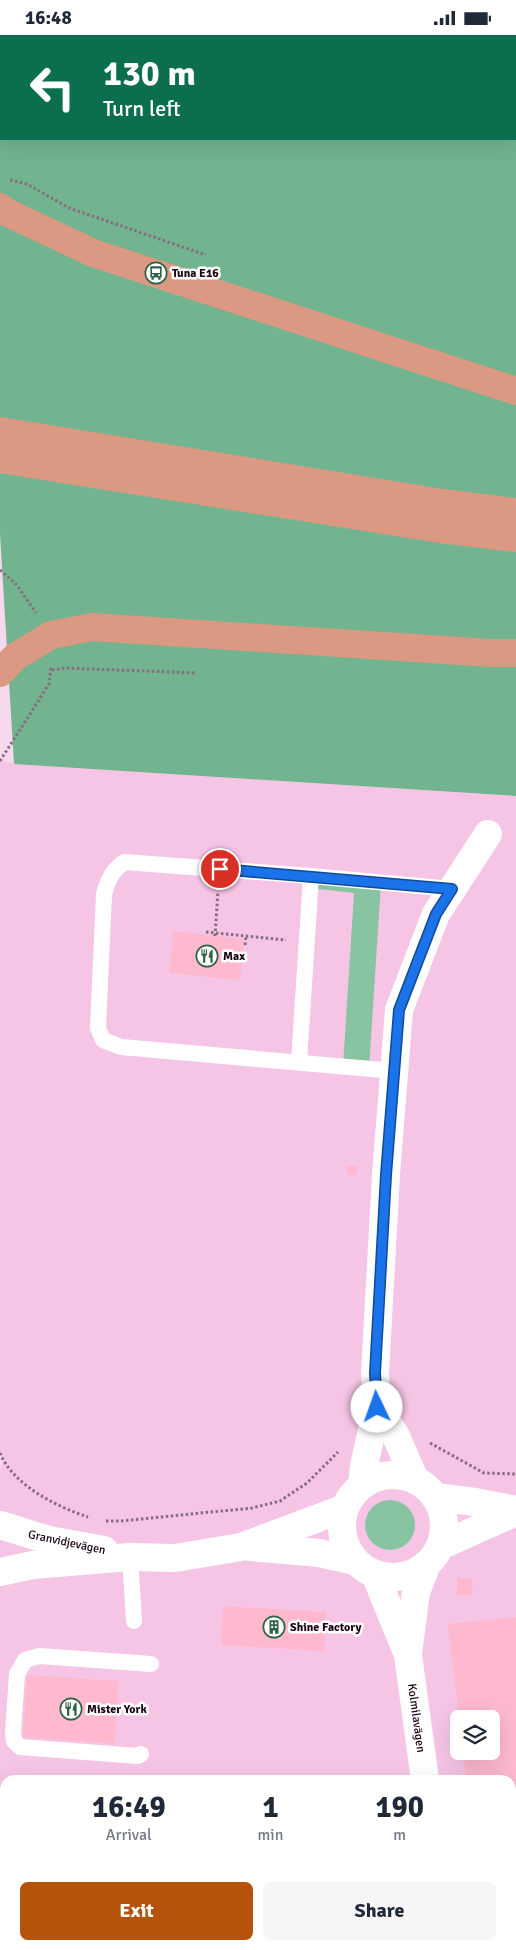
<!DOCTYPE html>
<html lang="en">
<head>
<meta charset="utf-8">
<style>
	:root { --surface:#fff; --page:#f6f6f7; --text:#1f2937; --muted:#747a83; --accent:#b45309 }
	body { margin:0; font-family:Signika,sans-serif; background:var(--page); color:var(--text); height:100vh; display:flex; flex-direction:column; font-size:19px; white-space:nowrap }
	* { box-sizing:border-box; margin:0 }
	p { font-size:16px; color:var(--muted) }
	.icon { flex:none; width:28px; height:28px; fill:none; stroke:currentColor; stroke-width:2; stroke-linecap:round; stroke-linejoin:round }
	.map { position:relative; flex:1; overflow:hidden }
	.sheet { position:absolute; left:0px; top:1740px; width:516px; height:175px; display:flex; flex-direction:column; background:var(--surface); border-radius:15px 15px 0 0; box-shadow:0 5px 20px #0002 }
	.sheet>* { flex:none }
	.top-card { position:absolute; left:0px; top:0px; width:516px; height:105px; box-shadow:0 5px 20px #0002; background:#0b6e4f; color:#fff; overflow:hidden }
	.fabs { position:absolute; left:450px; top:1675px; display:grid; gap:10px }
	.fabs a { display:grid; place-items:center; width:50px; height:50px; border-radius:8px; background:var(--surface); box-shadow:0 5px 20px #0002; font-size:25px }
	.pin { position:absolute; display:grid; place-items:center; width:42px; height:42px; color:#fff; margin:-21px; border:2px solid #fff; border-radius:50%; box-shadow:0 1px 5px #0007 }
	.me { position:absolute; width:55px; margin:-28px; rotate:357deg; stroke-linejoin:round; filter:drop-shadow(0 0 4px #0008) }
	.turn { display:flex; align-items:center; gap:18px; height:105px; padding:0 20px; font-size:22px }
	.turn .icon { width:65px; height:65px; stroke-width:2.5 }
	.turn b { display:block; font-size:35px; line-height:42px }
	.eta { display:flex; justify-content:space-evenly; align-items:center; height:85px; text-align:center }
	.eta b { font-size:30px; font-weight:700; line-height:35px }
	.primary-button { display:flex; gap:10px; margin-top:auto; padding:10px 20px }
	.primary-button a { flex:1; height:58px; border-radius:8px; background:var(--accent); color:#fff; font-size:20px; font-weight:700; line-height:58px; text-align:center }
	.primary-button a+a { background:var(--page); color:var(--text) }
	.status { display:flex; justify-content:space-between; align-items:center; height:35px; padding:0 25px; background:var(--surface); direction:ltr }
	.status svg { height:14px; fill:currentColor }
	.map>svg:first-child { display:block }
	.built { fill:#f6c5e6; fill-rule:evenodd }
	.green { fill:#89c4a2 }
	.forest { fill:#72b48f; fill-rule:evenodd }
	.building { fill:#feb9ce }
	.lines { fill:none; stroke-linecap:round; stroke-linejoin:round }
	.path { stroke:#876d7f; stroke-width:3; stroke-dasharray:2.5 2.5; stroke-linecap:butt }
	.service { stroke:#fff; stroke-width:16 }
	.minor { stroke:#fff; stroke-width:28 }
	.trunk { stroke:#db9882; stroke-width:28 }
	.route-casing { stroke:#114b97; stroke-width:12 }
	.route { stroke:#1a73e8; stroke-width:9 }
	.labels { text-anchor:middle; stroke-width:5; stroke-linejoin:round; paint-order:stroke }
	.poi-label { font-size:12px; font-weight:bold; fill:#190313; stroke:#fff; text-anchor:start }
	.street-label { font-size:12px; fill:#190313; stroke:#fff }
</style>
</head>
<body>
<div class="status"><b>16:48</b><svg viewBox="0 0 49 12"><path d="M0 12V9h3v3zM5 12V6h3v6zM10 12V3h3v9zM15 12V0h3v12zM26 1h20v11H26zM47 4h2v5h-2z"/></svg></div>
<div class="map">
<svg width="516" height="1915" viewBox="0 0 516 1915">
	<rect width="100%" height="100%" fill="#f7d9ed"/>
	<!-- built -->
	<path class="built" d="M 0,725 L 14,729 L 516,761 L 516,1915 L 0,1915 L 0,1436 L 3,1426 L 0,1418 ZM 459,1684 L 491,1684 L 491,1716 L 459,1716 ZM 5,1745 L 511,1745 L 511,1910 L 5,1910 Z"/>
	<!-- green -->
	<path class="green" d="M 311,841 L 381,848 L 369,1034 L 343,1031 L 354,858 L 310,853 Z
		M365 1490a25 25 0 1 1 50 0a25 25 0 1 1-50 0Z"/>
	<!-- forest -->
	<path class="forest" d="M 0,0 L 516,0 L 516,761 L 14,729 L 0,499 ZM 1,1 L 515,1 L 515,104 L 1,104 Z"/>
	<!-- building -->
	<path class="building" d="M 173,896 L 244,904 L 240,945 L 169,938 Z
		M 347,1131 L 357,1131 L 357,1140 L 347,1140 Z
		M 457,1543 L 472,1543 L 473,1560 L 457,1560 Z
		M 223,1571 L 326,1577 L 324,1616 L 221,1610 Z
		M 516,1582 L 516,1913 L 486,1915 L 485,1910 L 511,1910 L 511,1745 L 466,1745 L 463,1716 L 491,1716 L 491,1684 L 459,1684 L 448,1589 Z
		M 27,1640 L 119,1646 L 115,1709 L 23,1702 Z"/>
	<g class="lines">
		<!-- path -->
		<path class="path" d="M 10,145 L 27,149 L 69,173 L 206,220
			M 0,535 L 16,549 L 36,578
			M 52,635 L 65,633 L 197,638
			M 0,726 L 49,649 L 51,632
			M 206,897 L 286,905
			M 215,901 L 218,856
			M 245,910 L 246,901
			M 430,1408 L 484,1438 L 516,1439
			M 0,1418 C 13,1450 57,1472 88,1482
			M 106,1486 L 121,1486 L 252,1473 L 280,1466 L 307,1448 L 338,1417"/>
		<!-- service -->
		<path class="service" d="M 299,1027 L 311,841
			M 394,1036 L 121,1012 L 103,1005 L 98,993 L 104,859 C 108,845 112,836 124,827 L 311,841 L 452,854
			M 130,1522 L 134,1586
			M 141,1719 L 138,1721 L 20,1712 L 14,1706 L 13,1698 L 17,1639 L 25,1625 L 39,1621 L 151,1629"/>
		<!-- minor -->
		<g class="minor">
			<path d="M 377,1372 L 396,1401 L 415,1445"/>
			<circle cx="393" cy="1491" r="51"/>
			<path d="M 362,1450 L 364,1431 L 377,1372 L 375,1338 L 386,1140 L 399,975 L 436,879 L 488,799"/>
			<path d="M 435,1462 L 475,1467 L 516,1475"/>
			<path d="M 0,1490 L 49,1505 L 104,1515"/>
			<path d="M 440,1511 L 516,1477"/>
			<path d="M 250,1512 L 319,1518 L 355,1526"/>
			<path d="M 0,1537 L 33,1530 L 130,1522 L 175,1523 L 241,1512 L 345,1473"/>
			<path id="s1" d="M 375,1539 L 408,1620 L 425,1745"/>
			<path d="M 408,1619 L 416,1557 L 427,1529"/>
			<path d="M 445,1910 L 445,1915"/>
		</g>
		<!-- trunk -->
		<path class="trunk" d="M 0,172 L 6,177 L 93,218 L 516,356
			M 0,396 L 442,468 L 516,477
			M 0,424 L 440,494 L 516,503
			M 0,638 L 15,622 L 51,600 L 92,592 L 491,618 L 516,618"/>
	</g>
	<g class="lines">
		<!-- route casing -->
		<g class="route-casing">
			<path id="route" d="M 220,834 L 452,854 L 436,879 L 399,975 L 386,1140 L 375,1338 L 377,1372"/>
		</g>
		<!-- route -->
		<use href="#route" class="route"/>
	</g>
	<!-- icons -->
	<defs>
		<g id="bus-ring" transform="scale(1.125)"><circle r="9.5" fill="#fff" stroke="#306348" stroke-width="1.5"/><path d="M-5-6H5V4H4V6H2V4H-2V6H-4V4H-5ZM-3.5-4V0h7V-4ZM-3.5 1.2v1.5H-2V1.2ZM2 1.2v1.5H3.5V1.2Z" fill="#306348"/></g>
		<g id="restaurant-ring" transform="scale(1.125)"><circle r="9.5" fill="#fff" stroke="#306348" stroke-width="1.5"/><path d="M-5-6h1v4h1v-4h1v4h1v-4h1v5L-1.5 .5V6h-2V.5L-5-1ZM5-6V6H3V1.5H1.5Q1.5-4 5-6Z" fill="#306348"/></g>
		<g id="building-ring" transform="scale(1.125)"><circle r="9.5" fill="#fff" stroke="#306348" stroke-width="1.5"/><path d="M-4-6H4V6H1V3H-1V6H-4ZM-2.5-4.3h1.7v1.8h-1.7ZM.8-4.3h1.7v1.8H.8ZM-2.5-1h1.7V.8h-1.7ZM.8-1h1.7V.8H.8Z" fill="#306348"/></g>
	</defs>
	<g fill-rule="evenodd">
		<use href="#bus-ring" x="156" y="238"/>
		<use href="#restaurant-ring" x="207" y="921"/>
		<use href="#building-ring" x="274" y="1592"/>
		<use href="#restaurant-ring" x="71" y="1674"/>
	</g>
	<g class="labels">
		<!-- poi labels -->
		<g class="poi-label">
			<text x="172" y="242">Tuna E16</text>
			<text x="223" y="925">Max</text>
			<text x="290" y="1596">Shine Factory</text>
			<text x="87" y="1678">Mister York</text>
		</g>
		<!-- street labels -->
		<g class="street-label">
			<text transform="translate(67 1507) rotate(12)" y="4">Granvidjevägen</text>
			<text dy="4" stroke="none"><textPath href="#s1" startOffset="151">Kolmilavägen</textPath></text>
		</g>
	</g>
</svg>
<div class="fabs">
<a><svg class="icon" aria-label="layers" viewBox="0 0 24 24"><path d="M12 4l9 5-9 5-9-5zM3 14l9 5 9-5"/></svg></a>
</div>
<div class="pin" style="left:220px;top:834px;background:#d93025"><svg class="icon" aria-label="arrive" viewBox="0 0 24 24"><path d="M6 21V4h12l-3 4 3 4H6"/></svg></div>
<svg class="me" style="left:377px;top:1372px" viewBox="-20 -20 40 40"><circle r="19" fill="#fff"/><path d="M0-13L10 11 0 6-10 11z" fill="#1a73e8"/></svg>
<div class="top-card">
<div class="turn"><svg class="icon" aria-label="left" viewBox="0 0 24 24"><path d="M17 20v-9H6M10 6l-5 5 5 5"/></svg><div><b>130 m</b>Turn left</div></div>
</div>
<section class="sheet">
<div class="eta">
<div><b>16:49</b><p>Arrival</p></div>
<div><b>1</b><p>min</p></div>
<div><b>190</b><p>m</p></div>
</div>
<div class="primary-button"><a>Exit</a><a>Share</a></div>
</section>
</div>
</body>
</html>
